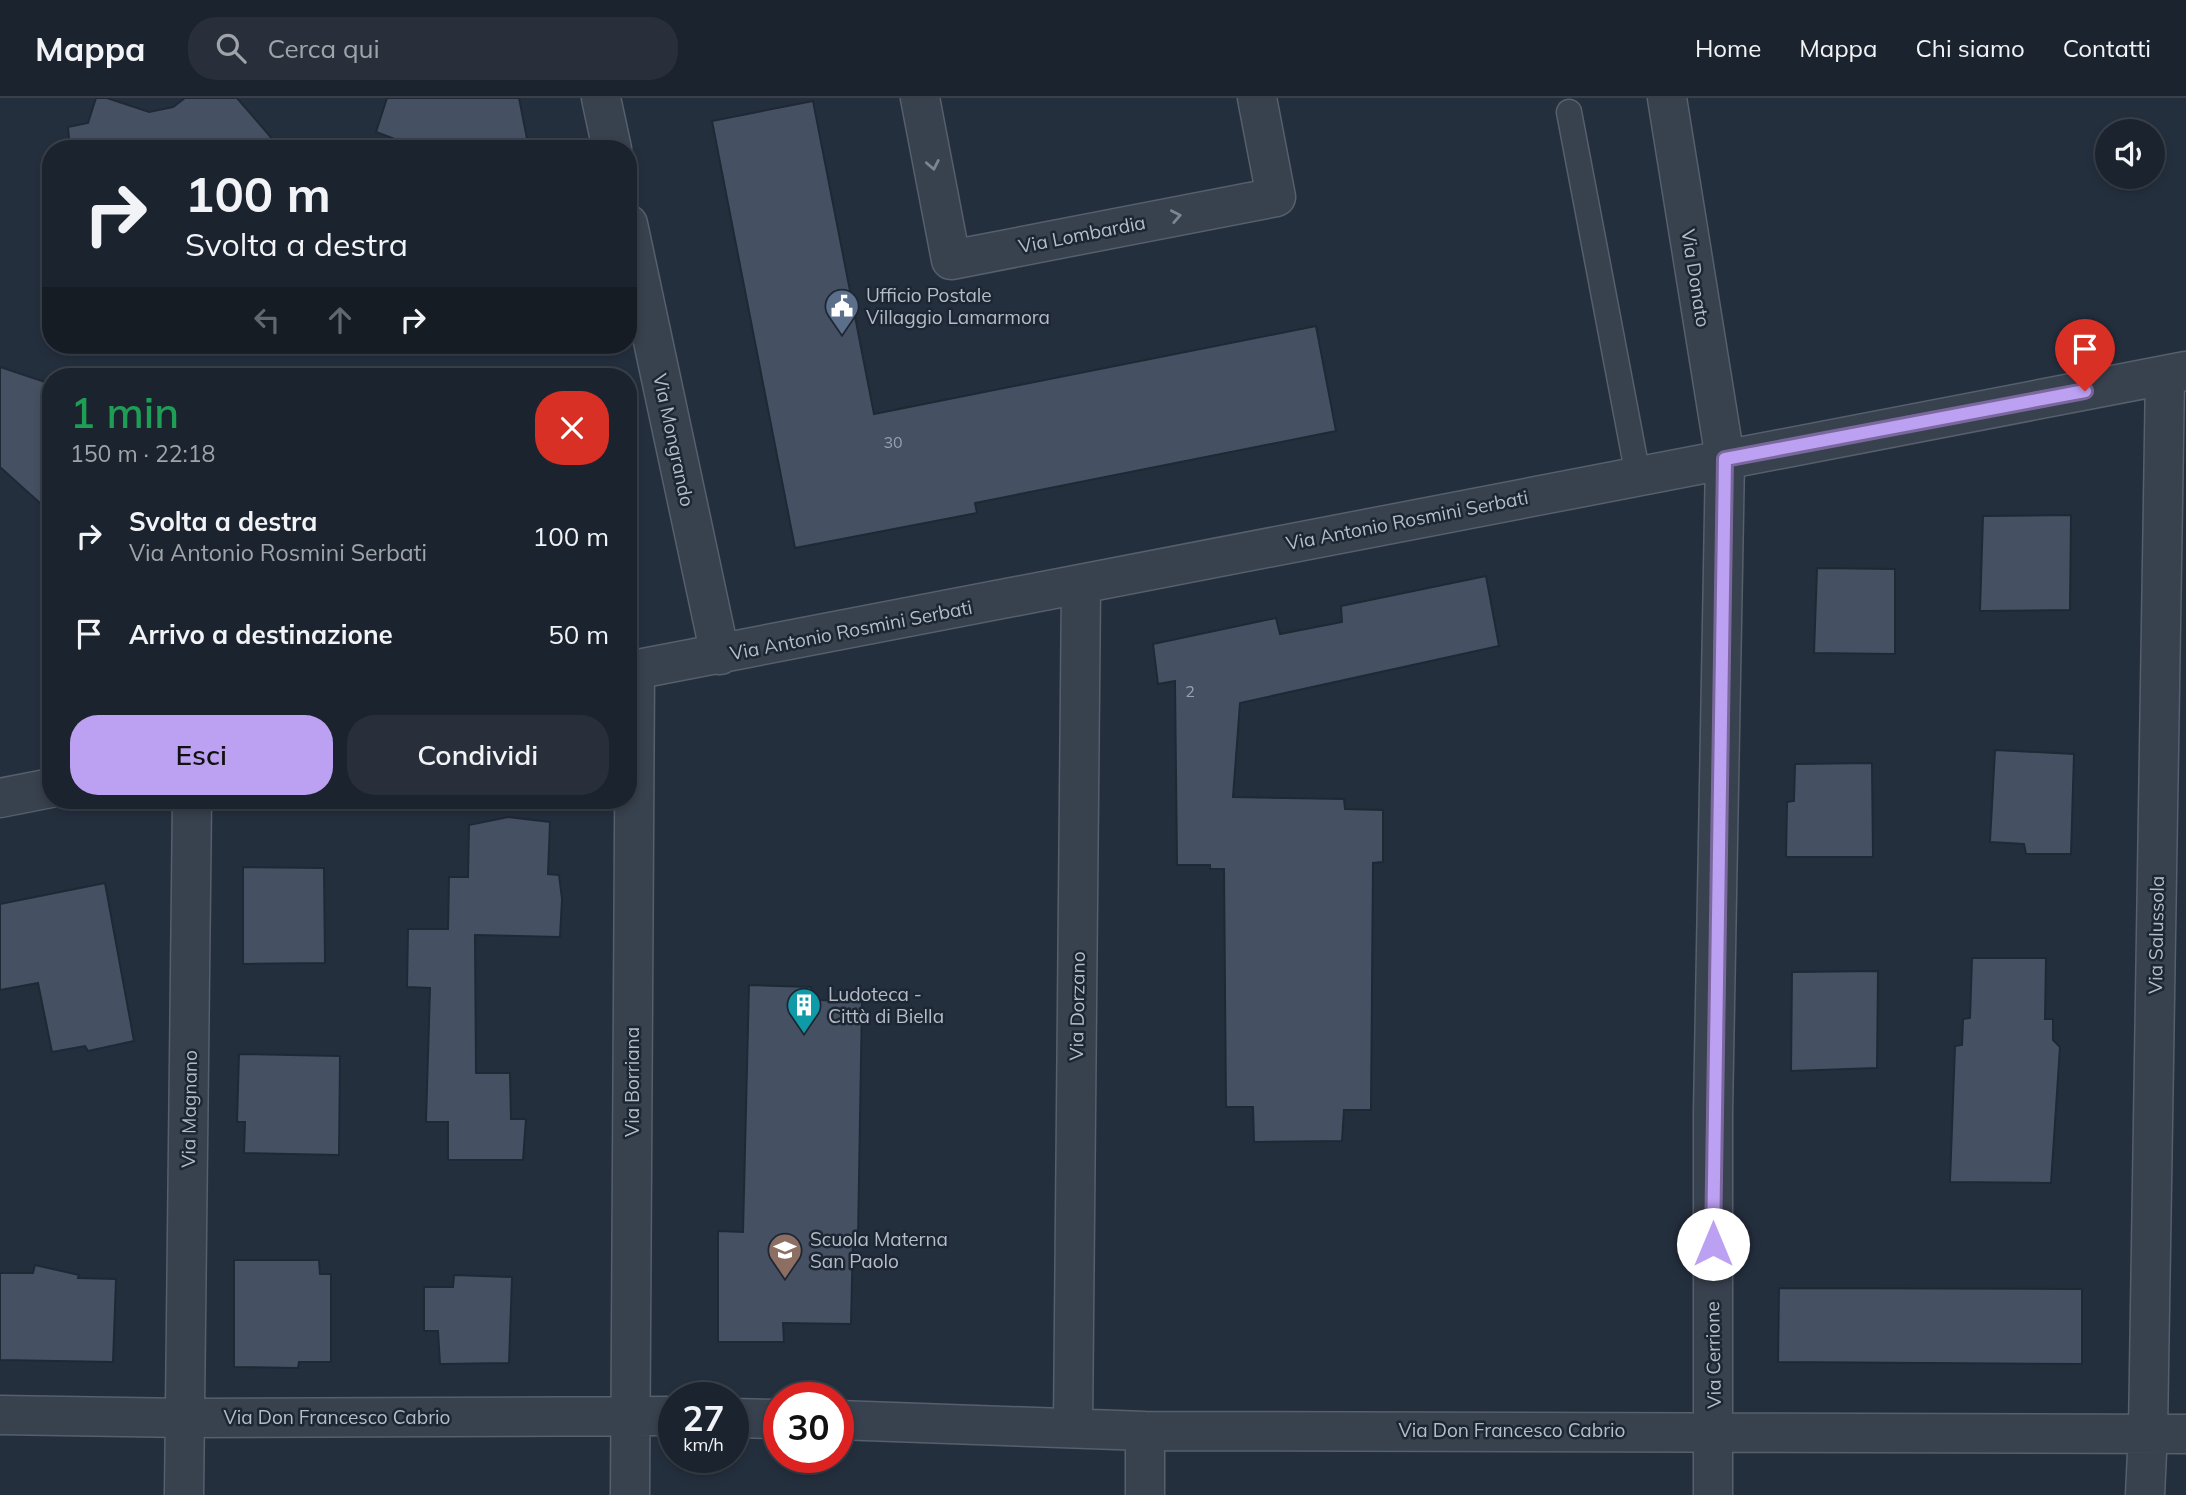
<!DOCTYPE html>
<html lang="it">
<head>
<meta charset="utf-8">
<style>
	:root { --surface:#1b232e; --page:#282f3a; --text:#f1f3f6; --muted:#a0a4aa; --line:#39404a; --accent:#bca0f2 }
	body { margin:0; font-family:Mulish,sans-serif; background:var(--page); color:var(--text); height:100vh; display:flex; flex-direction:column; font-size:26px; white-space:nowrap }
	* { box-sizing:border-box; margin:0 }
	p { font-size:23px; color:var(--muted) }
	.icon { flex:none; width:38px; height:38px; fill:none; stroke:currentColor; stroke-width:2; stroke-linecap:round; stroke-linejoin:round }
	.map { position:relative; flex:1; overflow:hidden }
	.sheet { position:absolute; left:42px; top:270px; width:595px; height:441px; display:flex; flex-direction:column; background:var(--surface); border-radius:28px; box-shadow:0 4px 10px #0003,0 0 0 2px var(--line) }
	.sheet>* { flex:none }
	.banner { position:absolute; left:42px; top:42px; width:595px; height:214px; border-radius:28px; box-shadow:0 4px 10px #0003,0 0 0 2px var(--line); background:#1b232e; color:var(--text); overflow:hidden }
	.tools { position:absolute; left:2095px; top:21px; display:grid; gap:14px }
	.tools a { display:grid; place-items:center; width:70px; height:70px; border-radius:50%; background:var(--surface); box-shadow:0 4px 10px #0003,0 0 0 2px var(--line); font-size:35px }
	.speed { position:absolute; left:658px; top:1284px; display:flex; gap:14px; font-size:35px; font-weight:700; text-align:center }
	.speed>* { display:grid; place-content:center; width:91px; height:91px; border-radius:50%; background:var(--surface); box-shadow:0 4px 10px #0003,0 0 0 2px var(--line); line-height:1 }
	.speed small { font-size:18px; font-weight:400 }
	.speed .limit { border:10px solid #d22; background:#fff; color:#111 }
	.pin { position:absolute; display:grid; place-items:center; width:60px; height:60px; color:#fff; margin:-72px -30px; border-radius:50% 50% 50% 0; rotate:-45deg; box-shadow:0 0 7px #0007 }
	.pin .icon { rotate:45deg }
	.me { position:absolute; width:77px; margin:-38px; rotate:0deg; stroke-linejoin:round; filter:drop-shadow(0 0 5px #0008) }
	.turn { display:flex; align-items:center; gap:24px; height:147px; padding:0 28px; font-size:32px }
	.turn .icon { width:91px; height:91px; stroke-width:2.5 }
	.turn b { display:block; font-size:49px; line-height:60px }
	.lanes { display:flex; align-items:center; height:66px; padding:0 28px; background:#0003; justify-content:center; gap:35px; direction:ltr }
	.lanes .off { opacity:.35 }
	.round { display:grid; place-items:center; flex:none; width:74px; height:74px; border-radius:28px; background:var(--page) }
	.summary { display:flex; align-items:center; justify-content:space-between; height:119px; padding:0 28px }
	h1 { font-size:42px; font-weight:600; line-height:52px; color:#1e9e55 }
	.primary-button { display:flex; gap:14px; margin-top:auto; padding:14px 28px }
	.primary-button a { flex:1; height:80px; border-radius:28px; background:var(--accent); color:#111; font-size:28px; font-weight:600; line-height:80px; text-align:center }
	.primary-button a+a { background:var(--page); color:var(--text) }
	ul { padding:0; list-style:none }
	li { display:flex; align-items:center; gap:21px; height:98px; padding:0 28px }
	li div { flex:1 }
	li b { display:block; font-size:26px }
	li em { font-style:normal }
	header { display:flex; align-items:center; gap:42px; box-sizing:border-box; height:98px; padding:0 35px; background:var(--surface); border-bottom:2px solid var(--line) }
	header strong { font-size:33px }
	nav { display:flex; gap:38px; margin-inline-start:auto; font-size:24px }
	.search { width:490px; height:63px; background:var(--page); display:flex; align-items:center; gap:18px; box-sizing:border-box; padding:0 24px; border-radius:28px; color:var(--muted); font-size:26px }
	.map>svg:first-child { display:block }
	.building { fill:#455162; stroke:#1f2835; stroke-width:2 }
	.lines { fill:none; stroke-linecap:round; stroke-linejoin:round }
	.lane-casing { stroke:#565f6c; stroke-width:27 }
	.street-casing { stroke:#565f6c; stroke-width:41 }
	.lane { stroke:#38414e; stroke-width:24 }
	.street { stroke:#38414e; stroke-width:38 }
	.oneway { stroke:#7c8592 }
	.route-casing { stroke:#7a689d; stroke-width:18 }
	.route { stroke:#bca0f2; stroke-width:12 }
	.labels { text-anchor:middle; stroke-width:5; stroke-linejoin:round; paint-order:stroke }
	.number-label { font-size:16px; fill:#98a1af }
	.street-label { font-size:19px; fill:#b4bcc9; stroke:#1d2633 }
	.poi-label { font-size:19px; fill:#b4bcc9; stroke:#1d2633; text-anchor:start }
</style>
</head>
<body>
<header>
<strong>Mappa</strong>
<div class="search"><svg class="icon" aria-label="search" viewBox="0 0 24 24"><circle cx="10" cy="10" r="6"/><path d="M15 15l6 6"/></svg>Cerca qui</div>
<nav><a>Home</a><a>Mappa</a><a>Chi siamo</a><a>Contatti</a></nav>
</header>
<div class="map">
<svg width="2186" height="1397" viewBox="0 0 2186 1397">
	<rect width="100%" height="100%" fill="#242f3e"/>
	<!-- building -->
	<path class="building" d="M 96,0 L 107,0 L 149,14 L 173,9 L 185,0 L 237,0 L 281,51 L 70,51 L 68,29 L 88,25 Z
		M 387,0 L 519,0 L 529,51 L 421,51 L 376,34 Z
		M 813,3 L 874,316 L 1316,228 L 1336,333 L 975,405 L 977,415 L 795,450 L 712,23 Z
		M 0,269 L 51,286 L 51,415 L 0,369 Z
		M 2071,417 L 2070,512 L 1980,513 L 1983,418 Z
		M 1817,470 L 1895,471 L 1895,556 L 1814,555 Z
		M 1486,478 L 1499,548 L 1240,605 L 1233,699 L 1344,701 L 1345,711 L 1383,712 L 1383,764 L 1373,765 L 1371,1012 L 1344,1012 L 1342,1043 L 1254,1044 L 1253,1009 L 1226,1009 L 1224,771 L 1210,771 L 1210,767 L 1177,767 L 1175,583 L 1158,586 L 1153,546 L 1276,520 L 1280,536 L 1342,524 L 1341,508 Z
		M 1995,652 L 2074,656 L 2071,756 L 2026,756 L 2024,746 L 1990,744 Z
		M 1872,665 L 1873,759 L 1786,759 L 1787,704 L 1794,703 L 1795,666 Z
		M 508,719 L 550,724 L 548,776 L 559,777 L 562,801 L 560,839 L 475,837 L 476,975 L 510,975 L 511,1021 L 526,1021 L 523,1062 L 448,1062 L 448,1024 L 426,1024 L 430,890 L 407,889 L 408,831 L 448,831 L 449,779 L 468,779 L 469,727 Z
		M 243,769 L 324,770 L 325,865 L 243,866 Z
		M 105,785 L 134,943 L 88,953 L 85,948 L 52,954 L 38,885 L 0,892 L 0,806 Z
		M 1972,860 L 2046,860 L 2045,921 L 2053,921 L 2053,942 L 2060,949 L 2051,1085 L 1950,1084 L 1955,948 L 1962,947 L 1963,921 L 1970,920 Z
		M 1878,873 L 1877,970 L 1791,973 L 1792,874 Z
		M 749,887 L 811,889 L 812,902 L 862,903 L 858,1140 L 853,1140 L 851,1226 L 783,1225 L 784,1244 L 718,1244 L 718,1133 L 743,1134 Z
		M 239,956 L 340,958 L 339,1057 L 244,1055 L 245,1024 L 237,1024 Z
		M 234,1162 L 319,1162 L 320,1176 L 331,1176 L 331,1264 L 299,1264 L 298,1270 L 234,1269 Z
		M 35,1167 L 79,1177 L 78,1180 L 116,1181 L 113,1264 L 0,1262 L 0,1175 L 33,1175 Z
		M 454,1177 L 512,1179 L 509,1265 L 440,1266 L 438,1233 L 424,1233 L 424,1189 L 453,1189 Z
		M 1779,1190 L 2082,1191 L 2082,1266 L 1778,1264 Z"/>
	<g class="lines">
		<!-- lane casing -->
		<g class="lane-casing">
			<path id="lane" d="M 1569,14 L 1638,378"/>
		</g>
		<!-- street casing -->
		<g class="street-casing">
			<path id="street" d="M 601,0 L 612,51
				M 920,0 L 951,162 L 1276,99 L 1257,0
				M 1667,0 L 1725,361 L 1713,1015 L 1713,1397
				M 628,126 L 720,557
				M 628,573 L 2186,273
				M 0,700 L 51,690
				M 0,1317 L 186,1320 L 674,1318
				M 733,1320 L 779,1321
				M 838,1322 L 1145,1333 L 2186,1336
				M 1073,1328 L 1081,488
				M 184,1397 L 192,702
				M 630,1397 L 635,571
				M 1145,1397 L 1145,1333
				M 2145,1397 L 2148,1334 L 2165,278"/>
		</g>
		<!-- lane -->
		<use href="#lane" class="lane"/>
		<!-- street -->
		<use href="#street" class="street"/>
	</g>
	<!-- one-way arrows -->
	<defs><path id="oneway-chevron" d="M-2-3.5L2.5 0L-2 3.5" fill="none" stroke-width="1.6" stroke-linecap="round" stroke-linejoin="round" transform="scale(1.75)"/></defs>
	<g class="oneway">
		<use href="#oneway-chevron" transform="translate(933 67) rotate(79)"/>
		<use href="#oneway-chevron" transform="translate(1176 118) rotate(-11)"/>
	</g>
	<g class="lines">
		<!-- route casing -->
		<g class="route-casing">
			<path id="route" d="M 1713,1146 L 1725,361 L 2085,293"/>
		</g>
		<!-- route -->
		<use href="#route" class="route"/>
	</g>
	<!-- icons -->
	<defs>
		<g id="civic-pin" transform="scale(1.75)"><path d="M0 17L-7.5 6A9.5 9.5 0 1 1 7.5 6Z" fill="#5c6f8a" stroke="#1d2633"/><path d="M-.6-6.5H3V-4.5H.6V-3L4-1V1h2V6H-6V1h2V-1L-.6-3ZM-1.2 2.5V6h2.4V2.5Z" fill="#fff"/></g>
		<g id="building-pin" transform="scale(1.75)"><path d="M0 17L-7.5 6A9.5 9.5 0 1 1 7.5 6Z" fill="#0f9aa8" stroke="#1d2633"/><path d="M-4-6H4V6H1V3H-1V6H-4ZM-2.5-4.3h1.7v1.8h-1.7ZM.8-4.3h1.7v1.8H.8ZM-2.5-1h1.7V.8h-1.7ZM.8-1h1.7V.8H.8Z" fill="#fff"/></g>
		<g id="school-pin" transform="scale(1.75)"><path d="M0 17L-7.5 6A9.5 9.5 0 1 1 7.5 6Z" fill="#8d6e63" stroke="#1d2633"/><path d="M0-5L7-2L0 1L-7-2ZM-4 1L0 2.5L4 1V4Q0 6-4 4Z" fill="#fff"/></g>
	</defs>
	<g fill-rule="evenodd">
		<use href="#civic-pin" x="842" y="208"/>
		<use href="#building-pin" x="804" y="907"/>
		<use href="#school-pin" x="785" y="1152"/>
	</g>
	<g class="labels">
		<!-- number labels -->
		<g class="number-label">
			<text x="893" y="350">30</text>
			<text x="1190" y="599">2</text>
		</g>
		<!-- street labels -->
		<g class="street-label">
			<text transform="translate(1082 136) rotate(-11)" y="7">Via Lombardia</text>
			<text transform="translate(1696 180) rotate(81)" y="7">Via Donato</text>
			<text transform="translate(674 342) rotate(78)" y="7">Via Mongrando</text>
			<text transform="translate(1407 422) rotate(-11)" y="7">Via Antonio Rosmini Serbati</text>
			<text transform="translate(851 532) rotate(-11)" y="7">Via Antonio Rosmini Serbati</text>
			<text transform="translate(2156 837) rotate(-89)" y="7">Via Salussola</text>
			<text transform="translate(1077 908) rotate(-89)" y="7">Via Dorzano</text>
			<text transform="translate(632 984) rotate(-90)" y="7">Via Borriana</text>
			<text transform="translate(189 1011) rotate(-89)" y="7">Via Magnano</text>
			<text transform="translate(1713 1257) rotate(-91)" y="7">Via Cerrione</text>
			<text x="337" y="1326">Via Don Francesco Cabrio</text>
			<text x="1512" y="1339">Via Don Francesco Cabrio</text>
		</g>
		<!-- poi labels -->
		<g class="poi-label">
			<text x="866" y="204">Ufficio Postale<tspan x="866" dy="22">Villaggio Lamarmora</tspan></text>
			<text x="828" y="903">Ludoteca -<tspan x="828" dy="22">Città di Biella</tspan></text>
			<text x="810" y="1148">Scuola Materna<tspan x="810" dy="22">San Paolo</tspan></text>
		</g>
	</g>
</svg>
<div class="tools">
<a><svg class="icon" aria-label="sound" viewBox="0 0 24 24"><path d="M4 9h4l5-4v14l-5-4H4zM17 9q2 3 0 6"/></svg></a>
</div>
<div class="speed"><div>27<small>km/h</small></div><div class="limit">30</div></div>
<div class="pin" style="left:2085px;top:293px;background:#d93025"><svg class="icon" aria-label="arrive" viewBox="0 0 24 24"><path d="M6 21V4h12l-3 4 3 4H6"/></svg></div>
<svg class="me" style="left:1713px;top:1146px" viewBox="-20 -20 40 40"><circle r="19" fill="#fff"/><path d="M0-13L10 11 0 6-10 11z" fill="#bca0f2"/></svg>
<div class="banner">
<div class="turn"><svg class="icon" aria-label="right" viewBox="0 0 24 24"><path d="M7 20v-9h11M14 6l5 5-5 5"/></svg><div><b>100 m</b>Svolta a destra</div></div>
<div class="lanes"><svg class="icon off" aria-label="left" viewBox="0 0 24 24"><path d="M17 20v-9H6M10 6l-5 5 5 5"/></svg><svg class="icon off" aria-label="ahead" viewBox="0 0 24 24"><path d="M12 20V5M6 11l6-6 6 6"/></svg><svg class="icon" aria-label="right" viewBox="0 0 24 24"><path d="M7 20v-9h11M14 6l5 5-5 5"/></svg></div>
</div>
<section class="sheet">
<div class="summary"><div><h1>1 min</h1><p>150 m · 22:18</p></div><a class="round" style="background:#d93025;color:#fff"><svg class="icon" aria-label="close" viewBox="0 0 24 24"><path d="M6 6l12 12M18 6L6 18"/></svg></a></div>
<ul>
<li><svg class="icon" aria-label="right" viewBox="0 0 24 24"><path d="M7 20v-9h11M14 6l5 5-5 5"/></svg><div><b>Svolta a destra</b><p>Via Antonio Rosmini Serbati</p></div><em>100 m</em></li>
<li><svg class="icon" aria-label="arrive" viewBox="0 0 24 24"><path d="M6 21V4h12l-3 4 3 4H6"/></svg><div><b>Arrivo a destinazione</b></div><em>50 m</em></li>
</ul>
<div class="primary-button"><a>Esci</a><a>Condividi</a></div>
</section>
</div>
</body>
</html>
